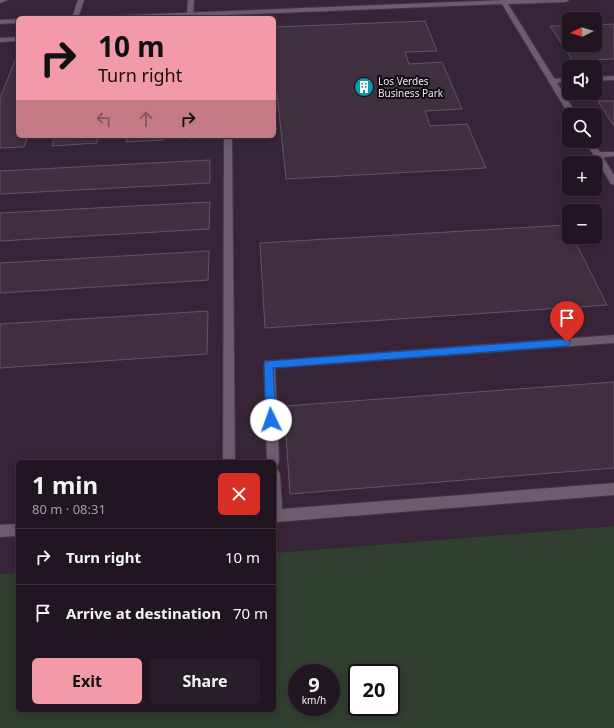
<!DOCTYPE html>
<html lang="en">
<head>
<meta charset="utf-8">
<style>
	:root { --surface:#201520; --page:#281e29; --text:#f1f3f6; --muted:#a29fa5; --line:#3d343e; --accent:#f39aa8 }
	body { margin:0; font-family:"Noto Sans",sans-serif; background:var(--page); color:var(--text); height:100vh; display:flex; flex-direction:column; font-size:15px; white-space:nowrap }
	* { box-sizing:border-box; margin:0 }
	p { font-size:13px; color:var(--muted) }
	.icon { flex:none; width:22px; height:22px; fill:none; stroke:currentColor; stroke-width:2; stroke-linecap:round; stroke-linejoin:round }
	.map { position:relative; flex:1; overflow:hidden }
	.drawer { position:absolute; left:16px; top:460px; width:260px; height:252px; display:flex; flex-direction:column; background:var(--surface); border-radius:6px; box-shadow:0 2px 10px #0003,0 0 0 1px var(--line) }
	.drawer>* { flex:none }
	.hud { position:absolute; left:16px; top:16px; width:260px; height:122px; border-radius:6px; box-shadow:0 2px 10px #0003,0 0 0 1px var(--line); background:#f39aa8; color:#111; overflow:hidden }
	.needle { width:26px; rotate:265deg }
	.fabs { position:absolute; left:562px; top:12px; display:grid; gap:8px }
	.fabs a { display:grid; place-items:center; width:40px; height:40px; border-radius:6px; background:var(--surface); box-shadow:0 2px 10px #0003,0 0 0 1px var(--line); font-size:20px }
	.speed { position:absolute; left:288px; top:664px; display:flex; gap:8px; font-size:20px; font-weight:700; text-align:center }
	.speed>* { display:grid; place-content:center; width:52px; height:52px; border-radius:50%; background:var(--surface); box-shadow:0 2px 10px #0003,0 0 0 1px var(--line); line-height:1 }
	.speed small { font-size:10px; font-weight:400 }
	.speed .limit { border:2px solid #111; border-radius:6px; background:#fff; color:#111 }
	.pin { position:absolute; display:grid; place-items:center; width:34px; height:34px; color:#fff; margin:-41px -17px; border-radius:50% 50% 50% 0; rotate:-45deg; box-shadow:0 0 4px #0007 }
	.pin .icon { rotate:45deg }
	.me { position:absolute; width:44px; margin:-22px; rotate:357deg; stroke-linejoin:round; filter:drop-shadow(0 0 3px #0008) }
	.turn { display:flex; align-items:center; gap:14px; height:84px; padding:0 16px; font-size:18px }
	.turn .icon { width:52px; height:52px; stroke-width:2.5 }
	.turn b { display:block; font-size:28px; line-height:34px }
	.lanes { display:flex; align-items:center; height:38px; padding:0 16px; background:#0003; justify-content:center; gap:20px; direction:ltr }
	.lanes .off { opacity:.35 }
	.round { display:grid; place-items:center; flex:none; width:42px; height:42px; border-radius:6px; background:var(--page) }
	.summary { display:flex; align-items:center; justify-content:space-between; height:68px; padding:0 16px }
	h1 { font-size:24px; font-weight:700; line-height:30px }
	.button { display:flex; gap:8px; margin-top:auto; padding:8px 16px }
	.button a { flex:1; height:46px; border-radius:6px; background:var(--accent); color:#111; font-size:16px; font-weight:700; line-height:46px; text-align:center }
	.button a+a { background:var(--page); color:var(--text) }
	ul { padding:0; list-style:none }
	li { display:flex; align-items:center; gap:12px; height:56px; padding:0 16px; border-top:1px solid var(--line) }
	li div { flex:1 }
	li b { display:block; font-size:15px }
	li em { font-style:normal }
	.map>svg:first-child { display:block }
	.built { fill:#372438; fill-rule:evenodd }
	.green { fill:#303f30; fill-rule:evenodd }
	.building { fill:#40303f; stroke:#655363 }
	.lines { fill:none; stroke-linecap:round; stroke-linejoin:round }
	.service-casing { stroke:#443844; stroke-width:2 }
	.minor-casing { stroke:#443844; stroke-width:2 }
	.service { fill:#6d5c6e; fill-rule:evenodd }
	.minor { fill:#6d5c6e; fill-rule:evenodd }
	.route { fill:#1a73e8; stroke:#114b97 }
	.labels { text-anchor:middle; stroke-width:4; stroke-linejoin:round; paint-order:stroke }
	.far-poi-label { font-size:10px; fill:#f2e8f2; stroke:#0f0910; text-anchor:start }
</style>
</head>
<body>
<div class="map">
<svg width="614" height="728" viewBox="0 0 614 728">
	<rect width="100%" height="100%" fill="#2b1c2b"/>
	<!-- built -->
	<path class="built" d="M 0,0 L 614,0 L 614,526 L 274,553 L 274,462 L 18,462 L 18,573 L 0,574 ZM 18,18 L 274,18 L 274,136 L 18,136 ZM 569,19 L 595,19 L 595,45 L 569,45 ZM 569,67 L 595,67 L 595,93 L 569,93 ZM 569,115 L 595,115 L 595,141 L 569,141 ZM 569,163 L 595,163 L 595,189 L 569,189 ZM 569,211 L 595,211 L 595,237 L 569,237 Z"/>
	<!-- green -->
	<path class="green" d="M 614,526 L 614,728 L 0,728 L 0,574 L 18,573 L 18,710 L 274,710 L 274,553 ZM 297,673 L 331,673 L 331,707 L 297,707 ZM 357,673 L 391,673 L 391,707 L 357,707 Z"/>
	<!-- building -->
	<path class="building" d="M 425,21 L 437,51 L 405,52 L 409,64 L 442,62 L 462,109 L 425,111 L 430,126 L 467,124 L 486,168 L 286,179 L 274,64 L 274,27 Z
		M 614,24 L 614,59 L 573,61 L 550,26 L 569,26 L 569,45 L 595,45 L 595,25 Z
		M 18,53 L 18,136 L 28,136 L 24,147 L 0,148 L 0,98 Z
		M 598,101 L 614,101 L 614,126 Z
		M 55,136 L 98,136 L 97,143 L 52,146 Z
		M 127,136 L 164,136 L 163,140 L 126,142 Z
		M 191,136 L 224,136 L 224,137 L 190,139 Z
		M 210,160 L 210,183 L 0,194 L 0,171 Z
		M 210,202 L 209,229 L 0,241 L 0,213 Z
		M 567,225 L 569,229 L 569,237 L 573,237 L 607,305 L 265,328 L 260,243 Z
		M 209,251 L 208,280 L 0,293 L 0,263 Z
		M 208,311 L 207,354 L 0,368 L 0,324 Z
		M 614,382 L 614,468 L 290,494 L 284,406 Z"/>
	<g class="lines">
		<!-- service casing -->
		<g class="service-casing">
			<path id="service" d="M 0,0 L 8,0 L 0,3 Z
				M 78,0 L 84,0 L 78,18 L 72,18 Z
				M 188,0 L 194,0 L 193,15 L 190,17 L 187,15 Z
				M 18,37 L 18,41 L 0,42 L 0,38 Z
				M 614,76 L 614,80 L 595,81 L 595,77 Z
				M 569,78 L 569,82 L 552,83 L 548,81 L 552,79 Z
				M 224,136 L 232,136 L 235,462 L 223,462 Z
				M 614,152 L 614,156 L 598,158 L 594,155 L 598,152 Z
				M 614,335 L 614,343 L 275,368 L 279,462 L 277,466 L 274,467 L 274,462 L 267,462 L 264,364 L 265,361 Z
				M 274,468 L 278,470 L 280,474 L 282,509 L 614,483 L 614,495 L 276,522 L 274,521 Z
				M 18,524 L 18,536 L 0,537 L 0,525 Z"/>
		</g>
		<!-- minor casing -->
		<g class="minor-casing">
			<path id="minor" d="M 504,0 L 569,0 L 566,2 L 508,4 L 577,115 L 569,115 L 502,4 L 153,18 L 101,18 L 104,16 Z
				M 18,19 L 18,23 L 0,24 L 0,20 Z
				M 585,141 L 593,141 L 614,175 L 614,185 L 611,184 Z"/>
		</g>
		<!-- service -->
		<use href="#service" class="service"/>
		<!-- minor -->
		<use href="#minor" class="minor"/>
	</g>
	<!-- route -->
	<path class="route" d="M 567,339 L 571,342 L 567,346 L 273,368 L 276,420 L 275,423 L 271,424 L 268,423 L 266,420 L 264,364 L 268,361 Z"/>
	<!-- icons -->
	<defs>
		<g id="building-disc" transform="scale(1)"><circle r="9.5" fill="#0f9aa8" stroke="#0f0910"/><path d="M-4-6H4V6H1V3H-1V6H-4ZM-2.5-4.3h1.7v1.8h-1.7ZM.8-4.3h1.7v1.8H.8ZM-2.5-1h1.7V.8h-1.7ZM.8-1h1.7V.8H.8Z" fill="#fff"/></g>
	</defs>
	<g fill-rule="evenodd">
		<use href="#building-disc" x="364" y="87"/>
	</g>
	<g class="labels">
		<!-- far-poi labels -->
		<g class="far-poi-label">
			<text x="378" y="85">Los Verdes<tspan x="378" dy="12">Business Park</tspan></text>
		</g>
	</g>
</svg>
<div class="fabs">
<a><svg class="needle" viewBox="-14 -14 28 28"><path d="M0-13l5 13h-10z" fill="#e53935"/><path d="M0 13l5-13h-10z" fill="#a29fa5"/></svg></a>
<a><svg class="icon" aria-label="sound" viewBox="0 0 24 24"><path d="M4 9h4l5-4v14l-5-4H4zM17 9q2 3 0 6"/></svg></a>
<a><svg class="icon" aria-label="search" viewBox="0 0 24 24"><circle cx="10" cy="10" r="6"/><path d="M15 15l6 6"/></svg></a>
<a>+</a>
<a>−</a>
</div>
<div class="speed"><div>9<small>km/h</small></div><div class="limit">20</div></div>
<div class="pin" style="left:567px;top:342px;background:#d93025"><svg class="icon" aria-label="arrive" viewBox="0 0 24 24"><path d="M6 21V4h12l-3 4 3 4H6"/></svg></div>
<svg class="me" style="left:271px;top:420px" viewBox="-20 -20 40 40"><circle r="19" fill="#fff"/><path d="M0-13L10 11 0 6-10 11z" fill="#1a73e8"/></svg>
<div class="hud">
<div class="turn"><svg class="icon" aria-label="right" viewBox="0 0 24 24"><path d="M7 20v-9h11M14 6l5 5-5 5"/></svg><div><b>10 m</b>Turn right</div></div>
<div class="lanes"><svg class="icon off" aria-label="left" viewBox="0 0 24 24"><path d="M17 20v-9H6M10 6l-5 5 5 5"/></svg><svg class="icon off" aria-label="ahead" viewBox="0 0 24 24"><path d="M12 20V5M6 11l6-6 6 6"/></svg><svg class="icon" aria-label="right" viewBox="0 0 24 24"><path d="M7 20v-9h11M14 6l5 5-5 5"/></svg></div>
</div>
<section class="drawer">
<div class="summary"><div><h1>1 min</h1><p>80 m · 08:31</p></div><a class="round" style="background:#d93025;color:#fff"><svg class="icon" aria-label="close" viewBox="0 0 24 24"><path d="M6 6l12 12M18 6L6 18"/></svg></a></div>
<ul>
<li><svg class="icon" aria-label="right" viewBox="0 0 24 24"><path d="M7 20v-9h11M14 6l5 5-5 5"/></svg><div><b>Turn right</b></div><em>10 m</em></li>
<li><svg class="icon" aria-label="arrive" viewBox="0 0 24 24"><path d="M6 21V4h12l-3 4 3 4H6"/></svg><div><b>Arrive at destination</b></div><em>70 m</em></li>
</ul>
<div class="button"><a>Exit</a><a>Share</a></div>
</section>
</div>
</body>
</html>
